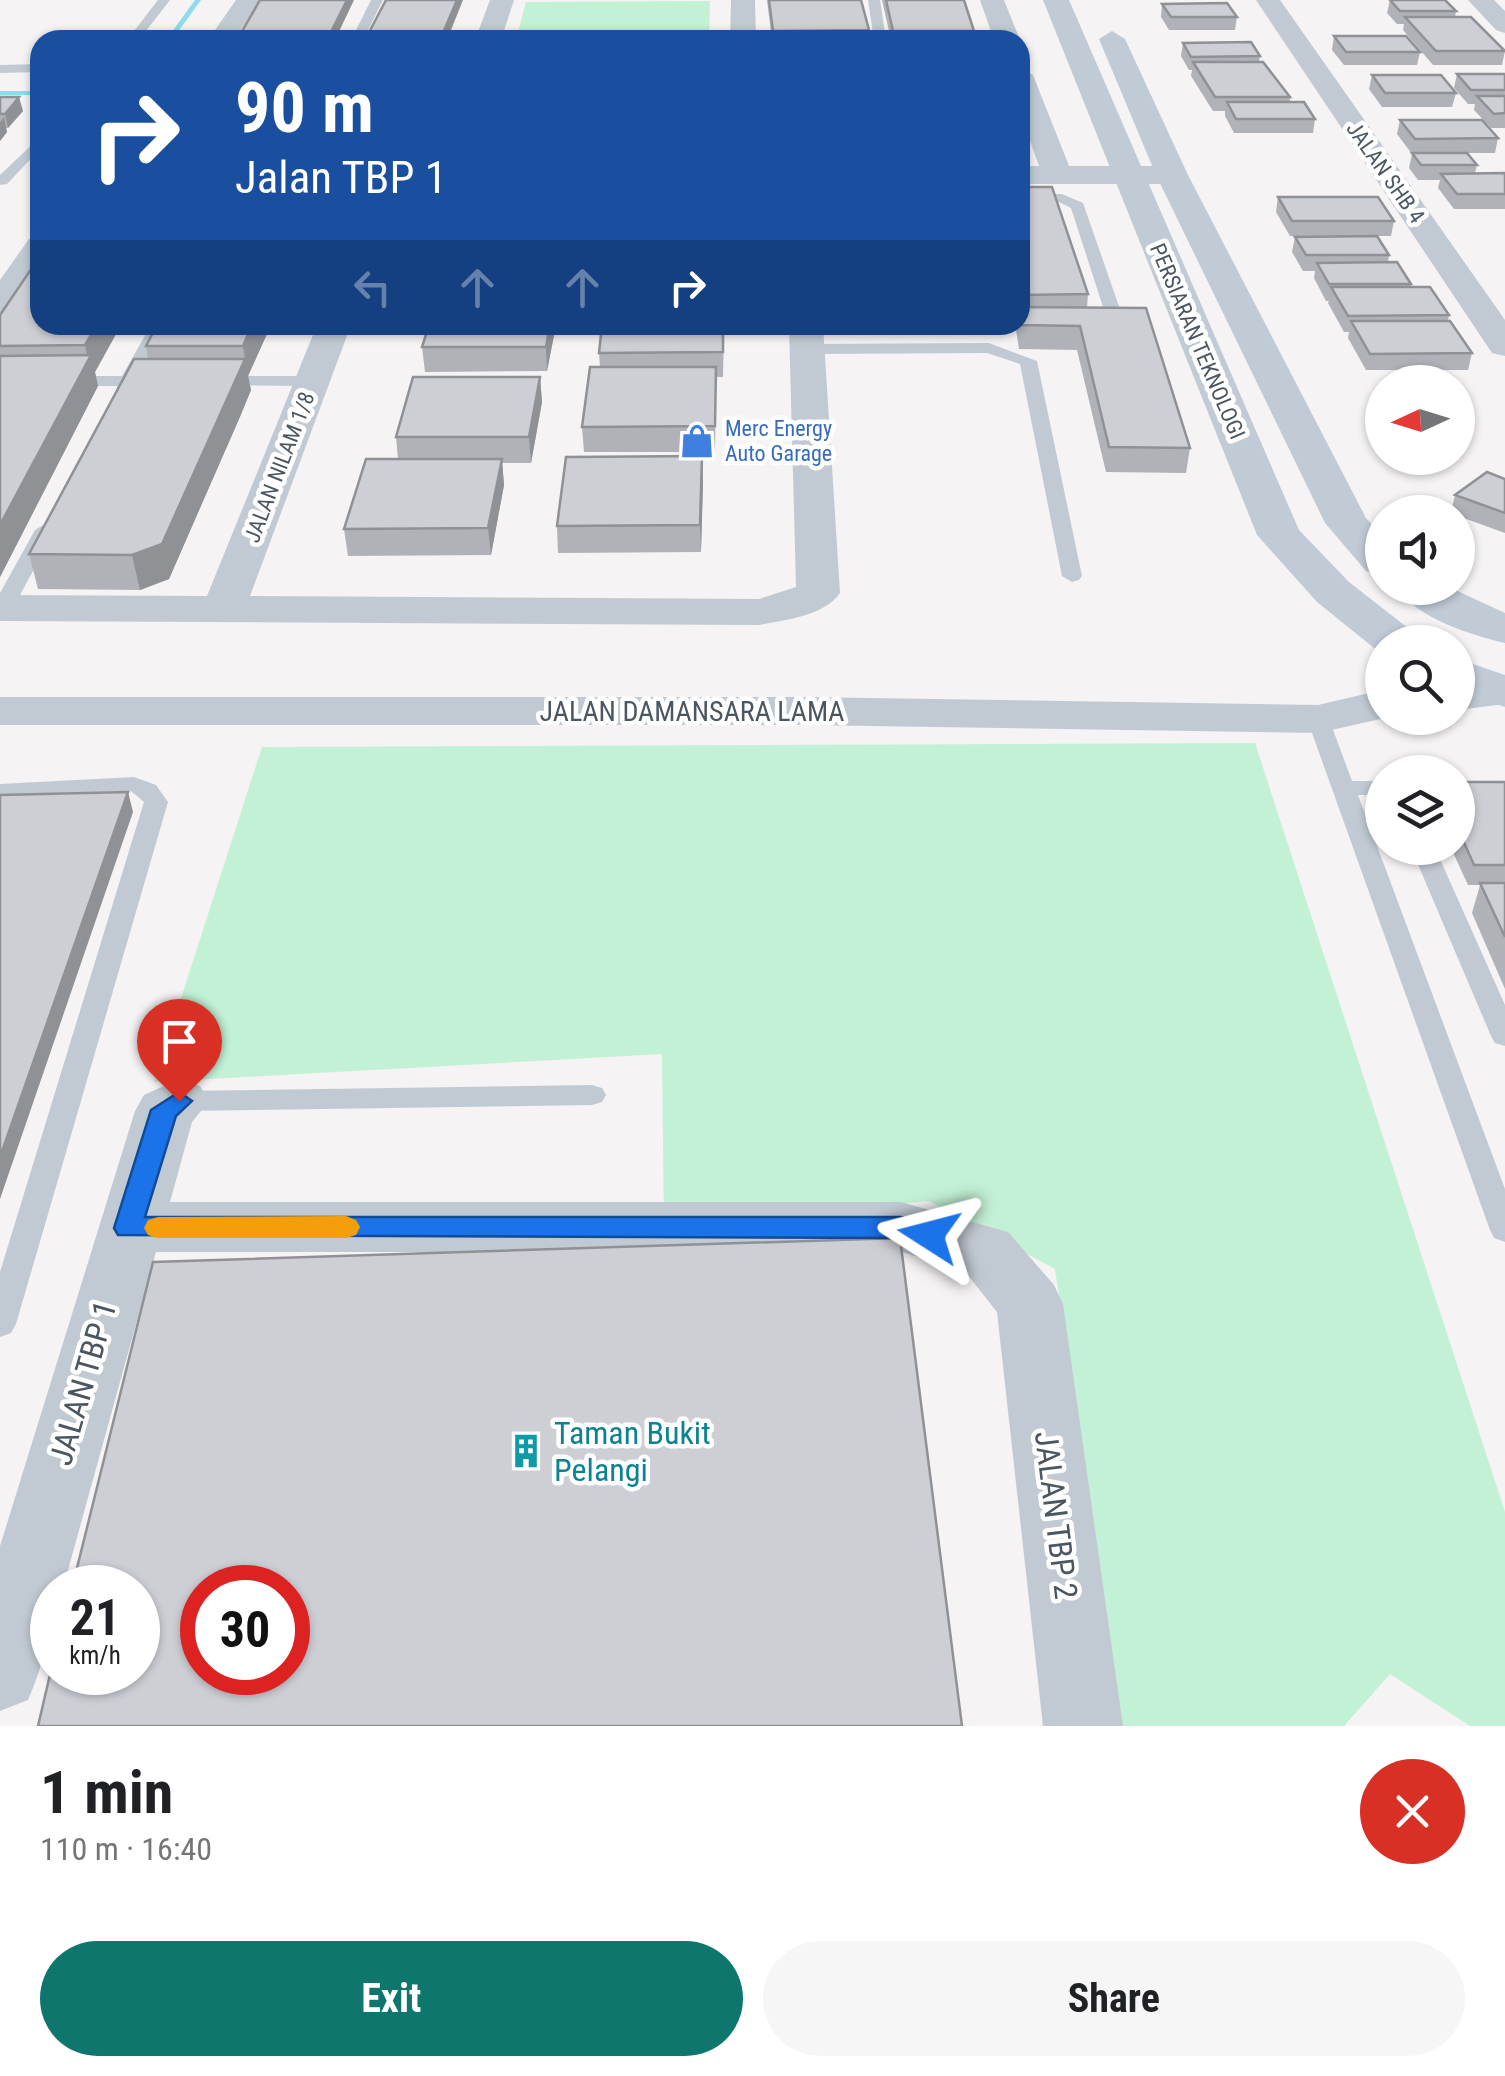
<!DOCTYPE html>
<html lang="en">
<head>
<meta charset="utf-8">
<style>
	:root { --surface:#fff; --page:#f6f6f6; --text:#202124; --muted:#757577; --accent:#0f766e }
	body { margin:0; font-family:"Roboto Condensed",sans-serif; background:var(--page); color:var(--text); height:100vh; display:flex; flex-direction:column; font-size:38px; white-space:nowrap }
	* { box-sizing:border-box; margin:0 }
	p { font-size:32px; color:var(--muted) }
	.icon { flex:none; width:55px; height:55px; fill:none; stroke:currentColor; stroke-width:2; stroke-linecap:round; stroke-linejoin:round }
	.map { position:relative; height:1726px; overflow:hidden }
	.details { display:flex; flex-direction:column; background:var(--surface); flex:1 }
	.details>* { flex:none }
	.guide { position:absolute; left:30px; top:30px; width:1000px; height:305px; border-radius:30px; box-shadow:0 2px 8px #0004; background:#1a4fa0; color:#fff; overflow:hidden }
	.needle { width:65px; rotate:266deg }
	.controls { position:absolute; left:1365px; top:365px; display:grid; gap:20px }
	.controls a { display:grid; place-items:center; width:110px; height:110px; border-radius:50%; background:var(--surface); box-shadow:0 2px 8px #0004; font-size:50px }
	.speed { position:absolute; left:30px; top:1565px; display:flex; gap:20px; font-size:50px; font-weight:700; text-align:center }
	.speed>* { display:grid; place-content:center; width:130px; height:130px; border-radius:50%; background:var(--surface); box-shadow:0 2px 8px #0004; line-height:1 }
	.speed small { font-size:25px; font-weight:400 }
	.speed .limit { border:15px solid #d22; background:#fff; color:#111 }
	.pin { position:absolute; display:grid; place-items:center; width:85px; height:85px; color:#fff; margin:-102px -42px; border-radius:50% 50% 50% 0; rotate:-45deg; box-shadow:0 0 10px #0007 }
	.pin .icon { rotate:45deg }
	.me { position:absolute; width:110px; margin:-55px; rotate:279deg; stroke-linejoin:round; filter:drop-shadow(0 0 8px #0008) }
	.turn { display:flex; align-items:center; gap:35px; height:210px; padding:0 40px; font-size:45px }
	.turn .icon { width:130px; height:130px; stroke-width:2.5 }
	.turn b { display:block; font-size:70px; line-height:85px }
	.lanes { display:flex; align-items:center; height:95px; padding:0 40px; background:#0003; justify-content:center; gap:50px; direction:ltr }
	.lanes .off { opacity:.35 }
	.round { display:grid; place-items:center; flex:none; width:105px; height:105px; border-radius:52px; background:var(--page) }
	.summary { display:flex; align-items:center; justify-content:space-between; height:170px; padding:0 40px }
	h1 { font-size:60px; font-weight:700; line-height:75px }
	.button { display:flex; gap:20px; margin-top:auto; padding:20px 40px }
	.button a { flex:1; height:115px; border-radius:60px; background:var(--accent); color:#fff; font-size:40px; font-weight:700; line-height:115px; text-align:center }
	.button a+a { background:var(--page); color:var(--text) }
	.map>svg:first-child { display:block }
	.green { fill:#c3f1d5 }
	.lines { fill:none; stroke-linecap:round; stroke-linejoin:round }
	.stream { fill:#90daee; fill-rule:evenodd }
	.lane { fill:#c1cad2; fill-rule:evenodd }
	.street { fill:#c1cad2; fill-rule:evenodd }
	.secondary { fill:#c1cbd6; fill-rule:evenodd }
	.wall { fill:#b0b2b7 }
	.shaded-wall { fill:#909195 }
	.building { fill:#cdcfd5; stroke:#909195; stroke-width:2.5; fill-rule:evenodd }
	.route { fill:#1a73e8; stroke:#114b97; stroke-width:2.5 }
	.slow { fill:#f59e0b }
	.labels { text-anchor:middle; stroke-width:9; stroke-linejoin:round; paint-order:stroke }
	.far-street-label { font-size:22px; fill:#4a5661; stroke:#fff }
	.far-shop-label { font-size:22px; fill:#366cbe; stroke:#fff; text-anchor:start }
	.street-label { font-size:28px; fill:#4a5661; stroke:#fff }
	.near-street-label { font-size:32px; fill:#4a5661; stroke:#fff }
	.near-culture-label { font-size:32px; fill:#0d838f; stroke:#fff; text-anchor:start }
</style>
</head>
<body>
<div class="map">
<svg width="1505" height="1726" viewBox="0 0 1505 1726">
	<rect width="100%" height="100%" fill="#f5f3f3"/>
	<!-- green -->
	<path class="green" d="M 710,1 L 709,40 L 516,40 L 526,2 Z
		M 1255,743 L 1505,1512 L 1505,1726 L 1470,1726 L 1390,1674 L 1344,1726 L 1122,1726 L 1055,1269 L 929,1201 L 664,1227 L 662,1054 L 154,1082 L 262,747 Z"/>
	<g class="lines">
		<!-- stream -->
		<path class="stream" d="M 195,0 L 201,0 L 172,40 L 166,40 Z
			M 0,91 L 40,91 L 40,95 L 0,95 Z"/>
		<!-- lane -->
		<path class="lane" d="M 158,0 L 170,0 L 139,40 L 127,40 Z
			M 371,0 L 383,0 L 363,40 L 351,40 Z
			M 868,0 L 880,0 L 886,40 L 874,40 Z
			M 40,64 L 40,72 L 0,73 L 0,65 Z
			M 40,137 L 40,149 L 7,184 L 0,185 L 0,175 Z
			M 1020,194 L 1062,194 L 1083,203 L 1122,315 C 1104,330 1039,330 1014,326 L 1020,325 L 1020,317 L 1105,313 L 1071,208 L 1059,202 L 1020,202 Z
			M 151,325 L 167,325 L 139,376 L 146,377 L 146,385 L 125,391 L 116,386 L 0,386 L 0,376 L 122,376 Z
			M 989,343 L 1037,361 L 1082,576 L 1079,580 L 1072,582 L 1062,576 L 1020,364 L 987,353 L 807,354 L 799,349 L 807,344 Z
			M 215,376 L 312,376 L 321,381 L 312,386 L 209,385 L 209,377 Z
			M 45,524 L 55,530 L 13,608 L 0,614 L 0,593 L 35,530 Z
			M 1318,712 L 1329,719 L 1352,781 L 1382,781 L 1382,795 L 1358,795 L 1505,1189 L 1505,1242 L 1494,1238 L 1490,1230 L 1307,719 Z
			M 134,777 L 156,785 L 168,802 L 16,1324 L 11,1333 L 0,1337 L 0,1272 L 144,802 L 131,791 L 0,798 L 0,784 Z
			M 1411,848 L 1435,848 L 1505,1005 L 1505,1046 L 1495,1043 L 1491,1036 Z
			M 592,1085 L 602,1088 L 606,1095 L 602,1102 L 592,1105 L 179,1111 L 169,1108 L 165,1101 L 169,1094 L 179,1091 Z"/>
		<!-- street -->
		<path class="street" d="M 236,0 L 260,0 L 234,40 L 208,40 Z
			M 490,0 L 514,0 L 501,40 L 475,40 Z
			M 731,0 L 755,0 L 756,40 L 730,40 Z
			M 980,0 L 1004,0 L 1020,40 L 994,40 Z
			M 1256,0 L 1280,0 L 1505,320 L 1505,356 L 1492,353 Z
			M 1468,0 L 1494,0 L 1505,11 L 1505,33 L 1496,30 Z
			M 1020,67 L 1033,75 L 1069,166 L 1172,166 L 1187,175 L 1172,184 L 1020,184 L 1020,166 L 1039,166 L 1020,113 Z
			M 40,236 L 40,270 L 12,311 L 0,314 L 0,280 L 29,239 Z
			M 317,325 L 351,325 L 250,596 L 759,599 L 796,587 L 789,325 L 823,325 L 840,593 C 824,616 785,620 759,625 L 0,621 L 0,595 L 207,596 Z
			M 1505,678 L 1505,704 L 1458,710 L 1458,682 Z
			M 1382,690 L 1385,718 L 1318,733 L 803,725 L 0,725 L 0,697 L 803,697 L 1318,705 Z
			M 179,1079 L 200,1086 L 209,1101 L 192,1122 L 170,1202 L 901,1202 L 1008,1232 L 1054,1285 L 1063,1304 L 1123,1726 L 1043,1726 L 997,1312 L 963,1269 L 901,1252 L 156,1252 L 63,1588 L 52,1588 C 52,1629 44,1663 28,1700 L 0,1711 L 0,1546 L 135,1111 L 144,1095 Z"/>
		<!-- secondary -->
		<path class="secondary" d="M 1043,0 L 1069,0 L 1299,530 L 1349,582 L 1413,632 L 1419,642 L 1382,642 L 1379,652 L 1317,602 L 1257,535 Z
			M 1112,31 L 1125,39 L 1188,175 L 1366,518 L 1382,536 L 1382,575 L 1366,571 L 1325,523 L 1156,175 L 1099,39 Z
			M 1398,588 L 1451,588 L 1505,613 L 1505,643 C 1471,635 1416,618 1398,588 Z
			M 1458,659 L 1505,675 L 1505,707 L 1458,691 Z"/>
	</g>
	<!-- wall -->
	<path class="wall" d="M 767,0 L 861,0 L 869,30 L 869,40 L 772,40 Z
		M 882,0 L 964,0 L 974,33 L 993,40 L 891,40 Z
		M 1390,0 L 1456,11 L 1455,17 L 1505,51 L 1502,65 L 1433,65 L 1403,30 L 1404,24 L 1397,24 L 1387,13 Z
		M 1162,4 L 1237,17 L 1235,30 L 1169,30 L 1161,17 Z
		M 1334,36 L 1420,52 L 1417,65 L 1344,65 L 1332,50 Z
		M 1183,43 L 1260,56 L 1259,62 L 1290,97 L 1290,102 L 1315,119 L 1313,133 L 1234,133 L 1225,116 L 1225,111 L 1213,111 L 1191,76 L 1192,70 L 1189,70 L 1181,56 Z
		M 1457,74 L 1505,74 L 1505,128 L 1491,128 L 1474,110 L 1475,104 L 1468,104 L 1454,88 Z
		M 1372,75 L 1456,93 L 1452,107 L 1382,107 L 1369,89 Z
		M 0,97 L 23,111 L 8,128 L 6,128 L 7,132 L 0,141 Z
		M 1400,120 L 1498,138 L 1495,153 L 1467,153 L 1477,165 L 1475,173 L 1505,173 L 1505,209 L 1454,209 L 1438,188 L 1440,180 L 1418,180 L 1409,168 L 1412,154 L 1397,134 Z
		M 1020,187 L 1088,294 L 1087,307 L 1190,448 L 1186,473 L 1106,472 L 1077,350 L 1019,349 L 1016,330 L 1016,325 L 1020,325 Z
		M 1278,197 L 1394,221 L 1391,236 L 1290,236 L 1276,212 Z
		M 1295,237 L 1389,255 L 1388,262 L 1411,284 L 1411,287 L 1449,315 L 1448,321 L 1472,353 L 1468,370 L 1366,370 L 1348,338 L 1349,332 L 1344,332 L 1328,303 L 1329,301 L 1326,301 L 1314,278 L 1315,271 L 1303,271 L 1292,252 Z
		M 0,315 L 40,325 L 121,325 L 95,372 L 98,386 L 0,577 Z
		M 157,325 L 271,325 L 248,376 L 251,390 L 169,579 L 140,590 L 38,589 L 29,554 L 148,359 L 146,346 Z
		M 556,325 L 547,371 L 425,372 L 422,347 Z
		M 724,325 L 723,377 L 716,377 L 715,452 L 584,452 L 582,427 L 600,367 L 599,353 Z
		M 540,377 L 542,402 L 531,463 L 502,463 L 504,485 L 491,555 L 348,556 L 344,529 L 398,459 L 396,437 Z
		M 1505,479 L 1505,533 L 1458,516 L 1458,512 L 1451,512 L 1455,495 Z
		M 703,482 L 701,552 L 558,553 L 557,526 Z
		M 1458,782 L 1505,782 L 1505,989 L 1472,913 L 1480,885 L 1468,885 L 1451,848 L 1458,848 Z"/>
	<!-- shaded-wall -->
	<path class="shaded-wall" d="M 347,0 L 354,0 L 335,40 L 327,40 Z
		M 457,0 L 463,0 L 447,40 L 440,40 Z
		M 19,97 L 23,111 L 8,128 L 5,114 Z
		M 4,117 L 7,132 L 0,141 L 0,122 Z
		M 97,325 L 121,325 L 95,372 L 98,386 L 0,577 L 0,525 L 88,360 L 85,345 Z
		M 252,325 L 271,325 L 248,376 L 251,390 L 240,417 L 169,579 L 140,590 L 132,555 L 245,360 L 243,346 Z
		M 550,325 L 556,325 L 547,371 L 546,347 Z
		M 540,377 L 542,402 L 531,463 L 529,437 Z
		M 702,456 L 703,482 L 701,552 L 700,525 Z
		M 502,459 L 504,485 L 491,555 L 488,528 Z
		M 128,792 L 133,812 L 0,1199 L 0,1157 Z"/>
	<!-- building -->
	<path class="building" d="M 260,0 L 347,0 L 327,40 L 237,40 Z
		M 386,0 L 457,0 L 440,40 L 365,40 Z
		M 769,0 L 861,0 L 869,30 L 773,31 Z
		M 886,0 L 964,0 L 974,31 L 893,31 Z
		M 1390,0 L 1445,0 L 1456,11 L 1400,11 Z
		M 1227,3 L 1237,17 L 1171,17 L 1162,4 Z
		M 1405,17 L 1471,17 L 1505,51 L 1436,51 Z
		M 776,31 L 866,31 L 867,40 L 776,40 Z
		M 900,33 L 991,33 L 993,40 L 901,40 Z
		M 1334,36 L 1406,36 L 1420,52 L 1346,52 Z
		M 1251,42 L 1260,56 L 1191,57 L 1183,43 Z
		M 1193,62 L 1263,62 L 1290,97 L 1215,97 Z
		M 1457,74 L 1505,74 L 1505,90 L 1471,90 Z
		M 1372,75 L 1441,75 L 1456,93 L 1385,93 Z
		M 1477,96 L 1505,96 L 1505,113 L 1494,114 Z
		M 0,97 L 19,97 L 5,114 L 0,114 Z
		M 1227,102 L 1304,102 L 1315,119 L 1236,119 Z
		M 1400,120 L 1482,120 L 1498,138 L 1415,139 Z
		M 1412,153 L 1467,153 L 1477,165 L 1421,165 Z
		M 1505,173 L 1505,194 L 1457,194 L 1441,174 Z
		M 1020,187 L 1052,187 L 1088,294 L 1020,295 Z
		M 1278,197 L 1378,197 L 1394,221 L 1292,221 Z
		M 1377,236 L 1389,255 L 1306,255 L 1295,237 Z
		M 40,256 L 40,325 L 97,325 L 85,345 L 0,346 L 0,315 Z
		M 1397,262 L 1411,284 L 1329,284 L 1317,263 Z
		M 1331,287 L 1430,287 L 1449,315 L 1348,316 Z
		M 1020,307 L 1146,308 L 1190,448 L 1109,447 L 1080,326 L 1021,325 Z
		M 1351,321 L 1450,321 L 1472,353 L 1370,354 Z
		M 157,325 L 252,325 L 243,346 L 146,346 Z
		M 429,325 L 550,325 L 546,347 L 422,347 Z
		M 602,325 L 723,325 L 723,352 L 599,353 Z
		M 91,355 L 0,525 L 0,356 Z
		M 134,359 L 245,359 L 162,544 L 132,555 L 29,554 Z
		M 590,367 L 716,367 L 715,426 L 582,427 Z
		M 413,377 L 540,377 L 529,437 L 396,437 Z
		M 702,456 L 700,525 L 557,526 L 566,457 Z
		M 366,459 L 502,459 L 488,528 L 344,529 Z
		M 1487,472 L 1505,479 L 1505,513 L 1455,495 Z
		M 1458,782 L 1505,782 L 1505,865 L 1474,865 L 1458,829 Z
		M 128,792 L 0,1157 L 0,795 Z
		M 1480,883 L 1505,883 L 1505,937 Z
		M 900,1238 L 962,1726 L 38,1726 L 52,1666 L 52,1672 L 138,1672 L 138,1588 L 72,1588 L 153,1262 ZM 202,1588 L 288,1588 L 288,1672 L 202,1672 Z"/>
	<!-- route -->
	<path class="route" d="M 179,1092 L 192,1101 L 176,1116 L 145,1217 L 901,1217 L 939,1227 L 943,1235 L 939,1243 L 929,1246 L 901,1238 L 118,1235 L 114,1228 L 151,1110 Z"/>
	<!-- slow -->
	<path class="slow" d="M 346,1216 L 356,1220 L 360,1227 L 356,1235 L 346,1238 L 158,1238 L 148,1235 L 144,1228 L 148,1220 L 158,1217 Z"/>
	<!-- icons -->
	<defs>
		<g id="shop-bare" transform="scale(2.7)"><path d="M-5-2.5h2.3a2.7 3.5 0 0 1 5.4 0H5L5.5 6h-11ZM-1.5-2.5h3a1.5 2.3 0 0 0-3 0Z" fill="#3f7fe0" stroke="#fff" stroke-width="2.5" paint-order="stroke"/></g>
		<g id="building-bare" transform="scale(2.7)"><path d="M-4-6H4V6H1V3H-1V6H-4ZM-2.5-4.3h1.7v1.8h-1.7ZM.8-4.3h1.7v1.8H.8ZM-2.5-1h1.7V.8h-1.7ZM.8-1h1.7V.8H.8Z" fill="#0f9aa8" stroke="#fff" stroke-width="2.5" paint-order="stroke"/></g>
	</defs>
	<g fill-rule="evenodd">
		<use href="#shop-bare" x="697" y="441"/>
		<use href="#building-bare" x="526" y="1451"/>
	</g>
	<g class="labels">
		<!-- far-street labels -->
		<g class="far-street-label">
			<text transform="translate(1386 172) rotate(55)" y="8">JALAN SHB 4</text>
			<text transform="translate(1198 341) rotate(67)" y="8">PERSIARAN TEKNOLOGI</text>
			<text transform="translate(279 467) rotate(-69)" y="8">JALAN NILAM 1/8</text>
		</g>
		<!-- far-shop labels -->
		<g class="far-shop-label">
			<text x="725" y="436">Merc Energy<tspan x="725" dy="25">Auto Garage</tspan></text>
		</g>
		<!-- street labels -->
		<g class="street-label">
			<text x="692" y="721">JALAN DAMANSARA LAMA</text>
		</g>
		<!-- near-street labels -->
		<g class="near-street-label">
			<text transform="translate(83 1383) rotate(-74)" y="11">JALAN TBP 1</text>
			<text transform="translate(1056 1515) rotate(83)" y="11">JALAN TBP 2</text>
		</g>
		<!-- near-culture labels -->
		<g class="near-culture-label">
			<text x="554" y="1444">Taman Bukit<tspan x="554" dy="37">Pelangi</tspan></text>
		</g>
	</g>
</svg>
<div class="controls">
<a><svg class="needle" viewBox="-14 -14 28 28"><path d="M0-13l5 13h-10z" fill="#e53935"/><path d="M0 13l5-13h-10z" fill="#757577"/></svg></a>
<a><svg class="icon" aria-label="sound" viewBox="0 0 24 24"><path d="M4 9h4l5-4v14l-5-4H4zM17 9q2 3 0 6"/></svg></a>
<a><svg class="icon" aria-label="search" viewBox="0 0 24 24"><circle cx="10" cy="10" r="6"/><path d="M15 15l6 6"/></svg></a>
<a><svg class="icon" aria-label="layers" viewBox="0 0 24 24"><path d="M12 4l9 5-9 5-9-5zM3 14l9 5 9-5"/></svg></a>
</div>
<div class="speed"><div>21<small>km/h</small></div><div class="limit">30</div></div>
<div class="pin" style="left:179px;top:1101px;background:#d93025"><svg class="icon" aria-label="arrive" viewBox="0 0 24 24"><path d="M6 21V4h12l-3 4 3 4H6"/></svg></div>
<svg class="me" style="left:929px;top:1235px" viewBox="-20 -20 40 40"><path d="M0-17L14 15 0 8-14 15z" fill="#1a73e8" stroke="#fff" stroke-width="4"/></svg>
<div class="guide">
<div class="turn"><svg class="icon" aria-label="right" viewBox="0 0 24 24"><path d="M7 20v-9h11M14 6l5 5-5 5"/></svg><div><b>90 m</b>Jalan TBP 1</div></div>
<div class="lanes"><svg class="icon off" aria-label="left" viewBox="0 0 24 24"><path d="M17 20v-9H6M10 6l-5 5 5 5"/></svg><svg class="icon off" aria-label="ahead" viewBox="0 0 24 24"><path d="M12 20V5M6 11l6-6 6 6"/></svg><svg class="icon off" aria-label="ahead" viewBox="0 0 24 24"><path d="M12 20V5M6 11l6-6 6 6"/></svg><svg class="icon" aria-label="right" viewBox="0 0 24 24"><path d="M7 20v-9h11M14 6l5 5-5 5"/></svg></div>
</div>
</div>
<section class="details">
<div class="summary"><div><h1>1 min</h1><p>110 m · 16:40</p></div><a class="round" style="background:#d93025;color:#fff"><svg class="icon" aria-label="close" viewBox="0 0 24 24"><path d="M6 6l12 12M18 6L6 18"/></svg></a></div>
<div class="button"><a>Exit</a><a>Share</a></div>
</section>
</body>
</html>
